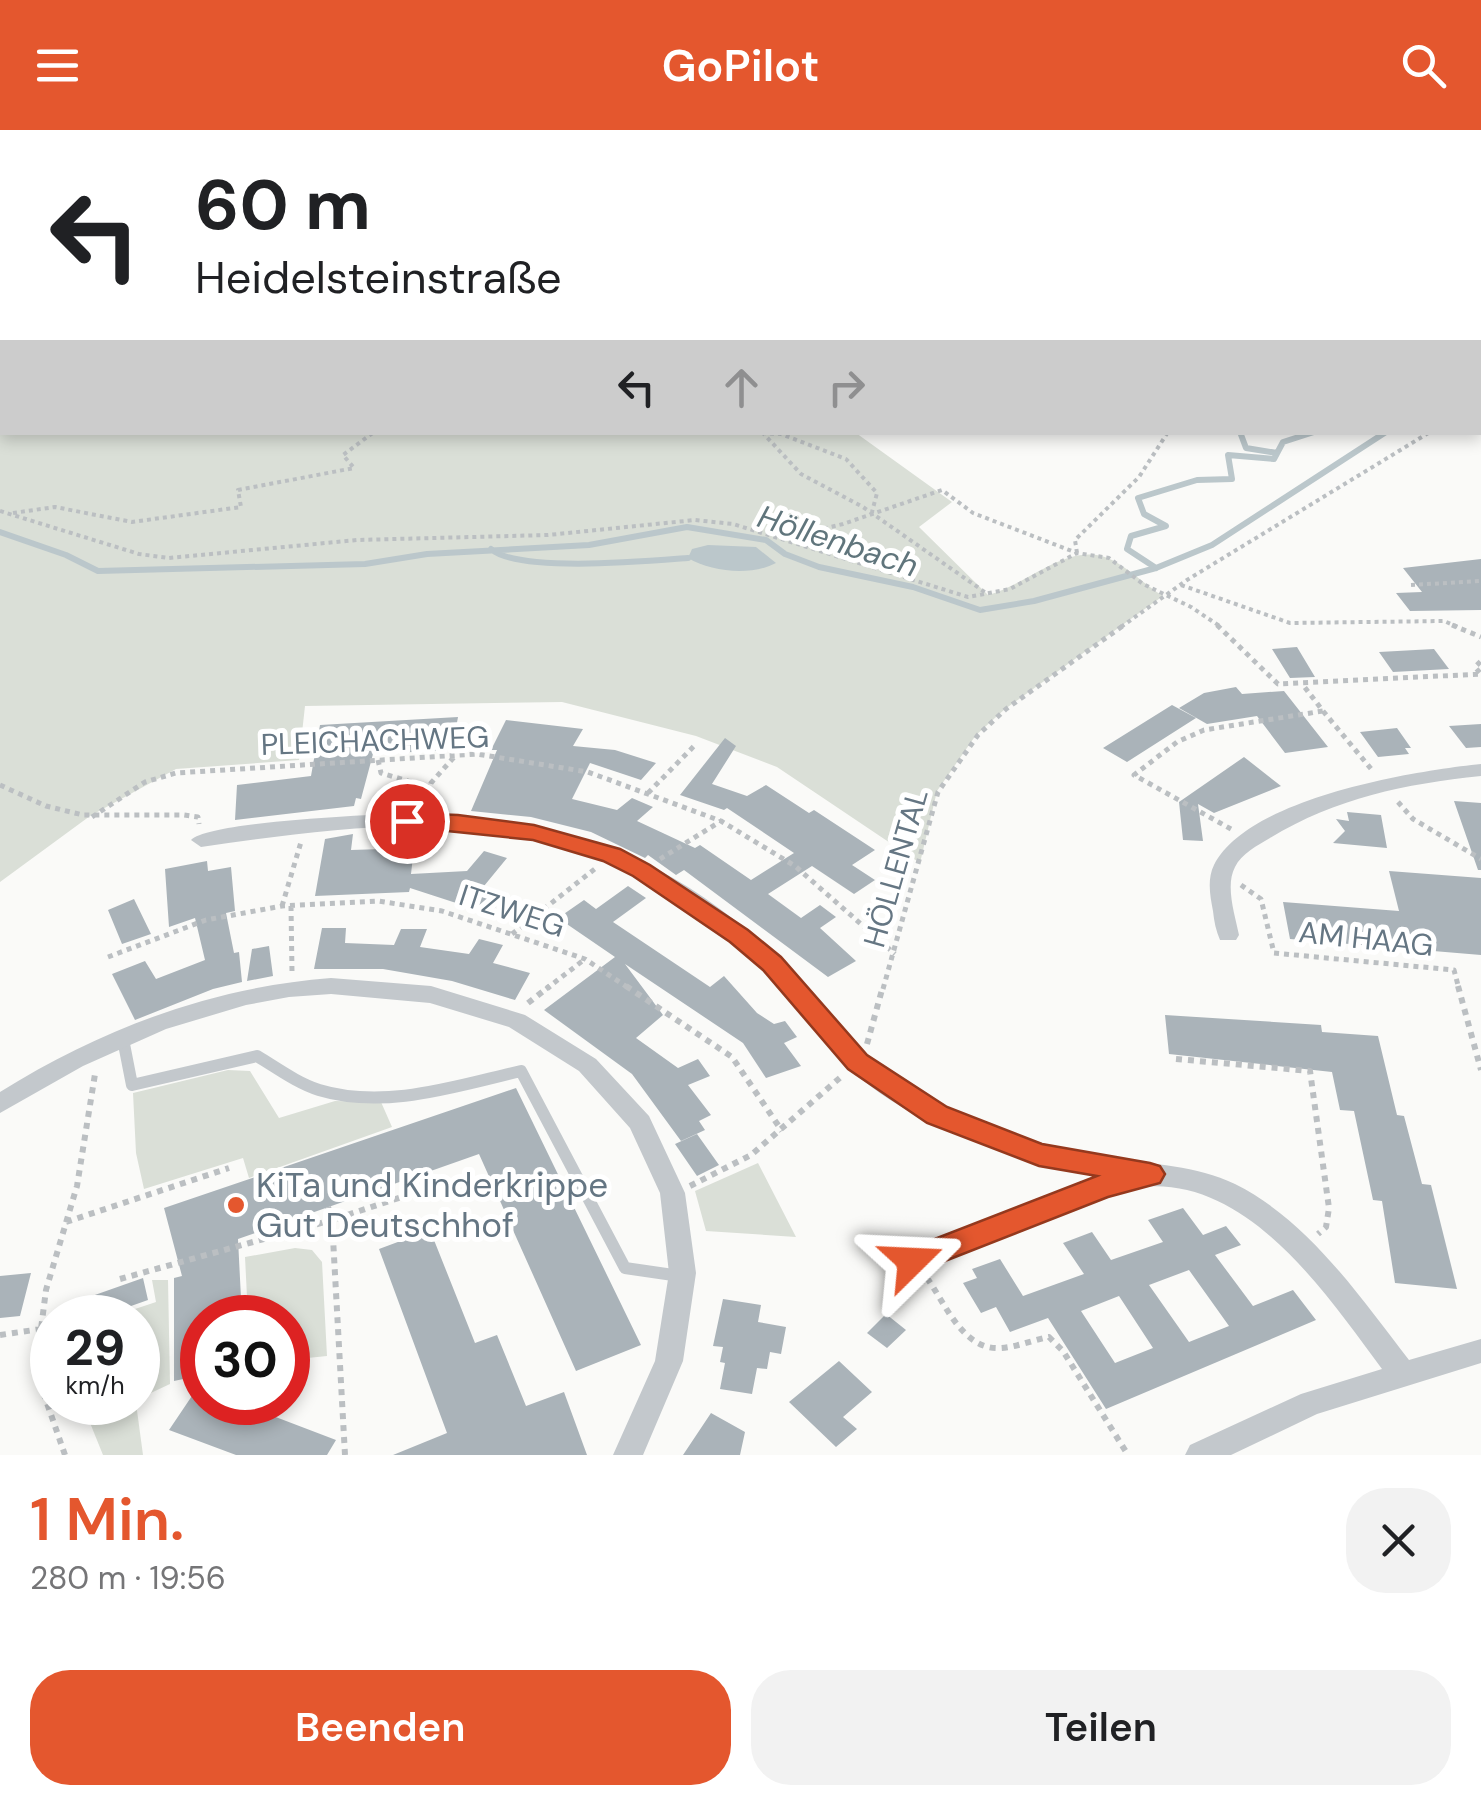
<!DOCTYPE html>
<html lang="de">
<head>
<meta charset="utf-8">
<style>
	:root { --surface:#fff; --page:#f2f2f2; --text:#202124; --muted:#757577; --accent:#e4572e }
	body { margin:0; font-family:"DM Sans",sans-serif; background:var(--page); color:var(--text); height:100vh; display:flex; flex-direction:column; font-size:38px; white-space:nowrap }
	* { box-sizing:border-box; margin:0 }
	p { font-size:32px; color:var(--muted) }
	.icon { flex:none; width:55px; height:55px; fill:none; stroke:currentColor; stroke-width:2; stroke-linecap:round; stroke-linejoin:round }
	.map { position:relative; height:1325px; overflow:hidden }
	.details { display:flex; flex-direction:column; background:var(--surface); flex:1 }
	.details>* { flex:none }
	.guide { position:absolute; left:0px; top:0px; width:1482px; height:305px; box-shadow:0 5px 15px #0003; background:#fff; color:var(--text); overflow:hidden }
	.speed { position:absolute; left:30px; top:1165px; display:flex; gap:20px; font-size:50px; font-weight:700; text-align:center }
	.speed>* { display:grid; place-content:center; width:130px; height:130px; border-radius:50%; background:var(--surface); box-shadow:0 5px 15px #0003; line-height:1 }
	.speed small { font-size:25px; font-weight:400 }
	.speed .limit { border:15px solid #d22; background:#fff; color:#111 }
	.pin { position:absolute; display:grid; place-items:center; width:85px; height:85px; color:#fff; margin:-42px; border:5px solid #fff; border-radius:50%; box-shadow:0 2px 10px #0007 }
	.me { position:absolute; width:110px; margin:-55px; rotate:69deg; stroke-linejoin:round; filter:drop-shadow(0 0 8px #0008) }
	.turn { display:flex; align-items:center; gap:35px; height:210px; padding:0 30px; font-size:45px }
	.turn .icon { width:130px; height:130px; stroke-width:2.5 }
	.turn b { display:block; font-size:70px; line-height:85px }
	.lanes { display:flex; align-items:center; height:95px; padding:0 30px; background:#0003; justify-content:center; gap:50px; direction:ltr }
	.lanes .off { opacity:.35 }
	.round { display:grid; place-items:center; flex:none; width:105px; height:105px; border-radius:40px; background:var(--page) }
	.summary { display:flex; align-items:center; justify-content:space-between; height:170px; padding:0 30px }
	h1 { font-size:60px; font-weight:600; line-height:75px; color:var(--accent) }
	.primary-button { display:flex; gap:20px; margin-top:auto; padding:20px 30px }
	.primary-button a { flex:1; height:115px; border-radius:40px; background:var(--accent); color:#fff; font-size:40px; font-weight:600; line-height:115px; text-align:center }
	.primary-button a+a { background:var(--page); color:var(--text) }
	header { display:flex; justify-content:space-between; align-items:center; height:130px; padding:0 30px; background:var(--accent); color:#fff; font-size:45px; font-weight:600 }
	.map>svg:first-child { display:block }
	.green { fill:#dadfd7 }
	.water { fill:#bbc7cb }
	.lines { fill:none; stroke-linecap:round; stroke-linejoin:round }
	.stream { stroke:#bbc7cb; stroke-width:6 }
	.building { fill:#aab3b9; fill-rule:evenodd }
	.path-far3 { stroke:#bbbfc2; stroke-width:2.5; stroke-dasharray:2.5 2.5; stroke-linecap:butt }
	.path-far2 { stroke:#bbbfc2; stroke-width:4; stroke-dasharray:4 4; stroke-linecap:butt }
	.path-far1 { stroke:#bbbfc2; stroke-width:5; stroke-dasharray:5 5; stroke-linecap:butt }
	.path { stroke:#bbbfc2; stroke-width:6; stroke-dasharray:6 6; stroke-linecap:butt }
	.lane { stroke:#c3c8cc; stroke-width:12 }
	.street { fill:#c3c8cc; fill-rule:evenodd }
	.route { fill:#e4572e; stroke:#94391e; stroke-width:2.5 }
	.poi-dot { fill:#e4572e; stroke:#fff; stroke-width:4 }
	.labels { text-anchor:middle; stroke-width:10; stroke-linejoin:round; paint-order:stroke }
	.street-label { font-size:30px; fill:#657683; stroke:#fff }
	.water-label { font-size:32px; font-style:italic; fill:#60757c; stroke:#fff }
	.near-poi-label { font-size:35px; fill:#657683; stroke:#fff; text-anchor:start }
</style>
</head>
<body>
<header><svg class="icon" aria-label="menu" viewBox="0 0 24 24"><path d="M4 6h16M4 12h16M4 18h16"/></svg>GoPilot<svg class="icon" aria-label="search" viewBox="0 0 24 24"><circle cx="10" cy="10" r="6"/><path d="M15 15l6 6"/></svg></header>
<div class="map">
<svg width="1481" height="1325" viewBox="0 0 1481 1325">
	<rect width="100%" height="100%" fill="#fafaf8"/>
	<!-- green -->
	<path class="green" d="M 0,0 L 672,0 L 2,2 L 2,302 L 856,303 L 952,372 L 919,397 L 988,465 C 1028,455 1070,409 1112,430 C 1130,439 1145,455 1163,466 L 1005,579 L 976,605 L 937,661 L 920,733 L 777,637 L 696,606 L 562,572 L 305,576 L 299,630 L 176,639 L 90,686 L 0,752 Z
		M 228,940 L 250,941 L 279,988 L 335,971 L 381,972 L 392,997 L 249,1048 L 243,1028 L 144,1059 L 136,1023 L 133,963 Z
		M 758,1033 L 796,1107 L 706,1101 L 695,1061 Z
		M 295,1118 L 312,1120 L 322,1132 L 327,1226 L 288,1230 L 288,1188 L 248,1187 L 245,1127 Z
		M 152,1150 L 168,1150 L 170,1254 L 138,1269 L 138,1188 L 111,1187 L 156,1172 Z
		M 82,1273 L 136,1273 L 143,1325 L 103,1325 Z"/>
	<!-- water -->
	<path class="water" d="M 708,415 L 756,417 L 776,433 C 751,446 712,442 688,428 L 692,419 Z"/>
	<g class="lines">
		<!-- stream -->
		<path class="stream" d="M 1240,302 L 1246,318 L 1277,323
			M 0,402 L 66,425 L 98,441 L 365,434 L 427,424 L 589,415 L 687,397 L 766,410 L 785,424 L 819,437 L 913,457 L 980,480 L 1034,471 L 1156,438 L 1212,415 L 1386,302
			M 491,419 C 518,443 649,431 688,428
			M 1156,438 L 1127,419 L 1131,406 L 1166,396 L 1144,384 L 1138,368 L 1197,350 L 1232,349 L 1228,325 L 1274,329 L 1283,312 L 1314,302"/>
	</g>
	<!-- building -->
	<path class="building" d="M 1481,429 L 1481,480 L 1410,481 L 1396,463 L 1422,462 L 1403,438 Z
		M 1297,517 L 1315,547 L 1290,548 L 1272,519 Z
		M 1434,519 L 1449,539 L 1393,542 L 1379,522 Z
		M 1236,557 L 1242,564 L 1284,561 L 1328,617 L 1285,623 L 1257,586 L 1207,594 L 1179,578 L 1204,563 Z
		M 1172,575 L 1196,588 L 1127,632 L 1103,618 Z
		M 458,587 L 452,620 L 373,624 L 361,669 L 356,668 L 354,676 L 235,690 L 237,655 L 311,646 L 320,595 Z
		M 506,590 L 583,599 L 573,616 L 615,620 L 656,633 L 641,650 L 590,633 L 572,669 L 617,680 L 632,668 L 653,677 L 637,691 L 695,718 L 700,715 L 751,750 L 794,723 L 727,678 L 724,680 L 680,665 L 725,608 L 736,616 L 712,654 L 747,666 L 766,655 L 809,683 L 814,680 L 875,720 L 852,735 L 875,750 L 854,764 L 812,736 L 768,764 L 801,788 L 820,775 L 836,787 L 820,798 L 856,831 L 828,847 L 684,740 L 676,745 L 648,725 L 645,728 L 591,702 L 531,687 L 471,681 L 497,620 L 491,620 Z
		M 1481,594 L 1481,617 L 1466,618 L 1449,596 Z
		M 1397,598 L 1411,618 L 1405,618 L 1409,624 L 1378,627 L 1360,602 Z
		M 1244,627 L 1281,656 L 1214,683 L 1198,674 L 1203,711 L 1183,710 L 1179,672 Z
		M 1454,671 L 1481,673 L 1481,740 L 1478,740 Z
		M 1347,682 L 1381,685 L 1387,718 L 1333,713 L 1345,701 L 1336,689 L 1349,691 Z
		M 353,704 L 351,720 L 414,718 L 411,744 L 467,741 L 484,721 L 507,728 L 484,756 L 507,763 L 490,784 L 410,758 L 409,762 L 315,766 L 325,709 Z
		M 207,731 L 208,741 L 231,737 L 235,781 L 226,783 L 234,823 L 239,822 L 242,852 L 213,859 L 135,890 L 112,844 L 145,831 L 156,849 L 205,830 L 195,788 L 169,797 L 165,739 Z
		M 1389,741 L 1481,748 L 1481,825 L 1290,809 L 1283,772 L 1399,781 Z
		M 628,756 L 646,768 L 613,792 L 710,857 L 724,846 L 757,883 L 774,894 L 785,891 L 797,907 L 784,913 L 801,936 L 766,948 L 743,913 L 625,834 L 663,885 L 636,908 L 678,938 L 698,929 L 710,946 L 688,955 L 711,985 L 699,991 L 705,1000 L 681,1011 L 632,944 L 544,880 L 615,827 L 558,788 L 584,770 L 596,779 Z
		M 134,769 L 151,804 L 122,814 L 108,780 Z
		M 322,798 L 346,798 L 345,813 L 394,815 L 401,799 L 427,799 L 420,817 L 469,824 L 479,809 L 503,815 L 493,833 L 530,843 L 515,870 L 452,851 L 383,839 L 314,839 Z
		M 269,816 L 273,846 L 247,851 L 252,819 Z
		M 1165,885 L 1321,895 L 1322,902 L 1378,906 L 1397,985 L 1404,986 L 1422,1054 L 1431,1055 L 1457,1159 L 1395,1153 L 1382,1071 L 1373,1070 L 1354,981 L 1340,980 L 1332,942 L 1169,924 Z
		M 516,958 L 641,1215 L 576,1241 L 479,1024 L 238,1109 L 242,1188 L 202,1188 L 202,1245 L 174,1251 L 174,1148 L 182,1146 L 164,1078 Z
		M 697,1004 L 719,1035 L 697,1046 L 675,1014 Z
		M 1183,1078 L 1203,1105 L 1226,1096 L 1241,1115 L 1215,1125 L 1253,1176 L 1293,1160 L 1316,1190 L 1106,1279 L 1048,1188 L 1010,1202 L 996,1177 L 981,1183 L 963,1153 L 977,1148 L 972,1139 L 1000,1129 L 1023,1166 L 1084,1144 L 1063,1113 L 1092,1102 L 1111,1130 L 1163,1112 L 1148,1090 ZM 1189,1140 L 1229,1196 L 1189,1212 L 1149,1155 ZM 1119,1166 L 1153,1218 L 1115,1233 L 1081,1181 Z
		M 430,1100 L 475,1213 L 497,1205 L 526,1276 L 564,1262 L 587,1325 L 393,1325 L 447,1303 L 379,1119 Z
		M 31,1143 L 20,1186 L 0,1188 L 0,1146 Z
		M 143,1148 L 148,1170 L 97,1188 L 77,1188 L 75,1172 Z
		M 723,1169 L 761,1175 L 758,1192 L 786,1197 L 781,1224 L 770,1222 L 767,1239 L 757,1238 L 752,1264 L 720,1259 L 725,1233 L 720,1232 L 723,1217 L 713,1216 Z
		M 886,1184 L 906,1200 L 887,1218 L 867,1203 Z
		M 839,1231 L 872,1262 L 843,1287 L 857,1299 L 836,1317 L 789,1272 Z
		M 202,1251 L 202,1272 L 236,1272 L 336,1310 L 327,1325 L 236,1325 L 169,1300 Z
		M 711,1283 L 745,1302 L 740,1325 L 683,1325 Z"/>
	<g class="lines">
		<!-- path-far3 -->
		<path class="path-far3" d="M 1003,0 L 1010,2
			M 147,2 L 154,0"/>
		<!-- path-far2 -->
		<path class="path-far2" d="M 762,302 L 801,344 L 863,377 L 986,463
			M 762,303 L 781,304 L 846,329 L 877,363 L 872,382
			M 0,381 L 139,424 L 169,428 L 357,410 L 548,405 L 695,390 L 733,394 L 968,467 L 1010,459 L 1077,423
			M 13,383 L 55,377 L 132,392 L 241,377 L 238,360 L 354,338 L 343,325 L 374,302
			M 785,408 L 843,394 L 942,360 L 973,383 L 1077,423 L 1109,428 L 1143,454 L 1191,477 L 1221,497
			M 1077,423 L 1075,410 L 1139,347 L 1168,302
			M 1181,455 L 1290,493 L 1444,491 L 1458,497
			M 1411,455 L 1481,451
			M 1121,497 L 1187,450 L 1430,302"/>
		<!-- path-far1 -->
		<path class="path-far1" d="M 1217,495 L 1278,554 L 1481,544 L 1475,537 L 1481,531
			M 1452,495 L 1481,507
			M 1323,581 L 1372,640
			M 378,630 L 381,643 L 428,657
			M 0,655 L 46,676 L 83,685 L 184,685 L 198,687 L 199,694
			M 648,663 L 695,615
			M 1398,672 L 1413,689 L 1481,729
			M 425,673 L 431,653 L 455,626
			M 92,687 L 145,652 L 176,643 L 477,624 L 588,642 L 721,691 L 795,736 L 895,824
			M 1231,699 L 1134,645 L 1177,612 L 1204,600 L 1323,581 L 1303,555
			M 660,729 L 721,691
			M 1241,755 L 1261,769 L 1274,823 L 1454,840 L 1459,859
			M 282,776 L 301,712
			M 291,776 L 292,842
			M 512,804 L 596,738
			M 108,827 L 206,790 L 282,776 L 378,771 L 442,781 L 585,829 L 630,859
			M 546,859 L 585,829
			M 883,859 L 938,662 L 978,605 L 1006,579 L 1124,495"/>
		<!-- path -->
		<path class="path" d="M 626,856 L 732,927 L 782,1001
			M 1458,856 L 1481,940
			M 528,873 L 550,856
			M 867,914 L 883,856
			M 1176,929 L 1310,941 L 1329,1078 L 1326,1097 L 1318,1104
			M 690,1056 L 751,1025 L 842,946
			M 66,1092 L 229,1038
			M 927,1148 C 945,1173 963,1221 1001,1218 C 1017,1217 1033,1210 1049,1207 L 1063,1221 L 1128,1325
			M 120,1149 L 332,1090 L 328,1077
			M 0,1205 L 41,1199
			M 65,1325 L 40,1253 L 41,1199 L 46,1160 L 77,1056 L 95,944
			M 345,1325 L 332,1090 L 432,1057 L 427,1042"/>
		<!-- lane -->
		<path class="lane" d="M 123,909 L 132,955 L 257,926 C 277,938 297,953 319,960 C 385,980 456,956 521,941 L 625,1138 L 680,1146"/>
		<!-- street -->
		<path class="street" d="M 1480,192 L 1481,192 L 1481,200 L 1480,200 Z
			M 1481,634 L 1481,646 C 1405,654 1336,668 1270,708 C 1258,715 1241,724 1235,737 C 1225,756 1235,785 1239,805 L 1236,810 L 1220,810 C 1216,801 1214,791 1213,781 C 1210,766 1207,749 1214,735 C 1248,668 1413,641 1481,634 Z
			M 408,683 C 564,687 676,726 788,838 C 813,863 832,894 858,918 C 879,938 906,955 932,970 C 987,1000 1049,1017 1111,1028 C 1153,1035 1196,1035 1235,1054 C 1309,1091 1360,1167 1409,1230 L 1481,1209 L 1481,1233 L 1317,1284 L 1231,1325 L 1185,1325 L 1190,1315 L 1301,1264 L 1382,1239 C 1319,1154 1232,1023 1109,1064 L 921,1139 L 912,1142 L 903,1139 L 899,1131 L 903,1123 L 1102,1046 C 1010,1028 910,998 841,931 C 823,913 810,890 793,871 C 742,814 678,761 606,731 C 479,676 334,698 201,717 L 191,710 C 209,691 373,685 408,683 Z
			M 331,848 L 431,856 L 525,885 L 596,929 L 649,986 L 685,1063 L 696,1143 L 683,1231 L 643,1325 L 613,1325 L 655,1231 L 669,1143 L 660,1063 L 630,998 L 579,941 L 509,897 L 430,873 L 331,864 L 289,867 L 246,875 L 166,899 L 83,936 L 0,983 L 0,962 C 101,899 212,857 331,848 Z"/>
	</g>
	<!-- route -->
	<path class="route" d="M 407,683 L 458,685 L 534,695 L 620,719 L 650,735 L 748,800 L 781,827 L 867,925 L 947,977 L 1042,1014 L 1150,1033 L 1160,1036 L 1165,1044 L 1160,1053 L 1108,1067 L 922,1140 L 912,1143 L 901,1140 L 897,1131 L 901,1122 L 1097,1046 L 1039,1036 L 927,993 L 848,939 L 763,840 L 730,812 L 633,746 L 603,731 L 533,710 L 399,696 L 396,691 L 399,685 Z"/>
	<!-- markers -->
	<circle class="poi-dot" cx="236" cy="1075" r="10"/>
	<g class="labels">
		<!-- street labels -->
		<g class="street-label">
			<text transform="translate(375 611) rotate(-2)" y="10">PLEICHACHWEG</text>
			<text transform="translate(896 738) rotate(-74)" y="10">HÖLLENTAL</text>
			<text transform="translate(512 781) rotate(18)" y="10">ITZWEG</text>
			<text transform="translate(1366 809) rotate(6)" y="10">AM HAAG</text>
		</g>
		<!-- water labels -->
		<g class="water-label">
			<text transform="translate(838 411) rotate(18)" y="11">Höllenbach</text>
		</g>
		<!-- near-poi labels -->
		<g class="near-poi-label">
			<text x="256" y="1067">KiTa und Kinderkrippe<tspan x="256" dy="40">Gut Deutschhof</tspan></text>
		</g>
	</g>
</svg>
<div class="speed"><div>29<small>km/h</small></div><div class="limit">30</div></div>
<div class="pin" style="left:407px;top:691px;background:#d93025"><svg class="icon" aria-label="arrive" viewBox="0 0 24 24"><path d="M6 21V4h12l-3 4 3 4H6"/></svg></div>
<svg class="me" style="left:912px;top:1131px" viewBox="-20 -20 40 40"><path d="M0-17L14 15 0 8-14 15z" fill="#e4572e" stroke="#fff" stroke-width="4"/></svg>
<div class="guide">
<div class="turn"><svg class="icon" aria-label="left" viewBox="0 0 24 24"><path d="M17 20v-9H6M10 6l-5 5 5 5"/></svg><div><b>60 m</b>Heidelsteinstraße</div></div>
<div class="lanes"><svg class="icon" aria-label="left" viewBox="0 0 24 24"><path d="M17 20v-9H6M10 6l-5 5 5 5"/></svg><svg class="icon off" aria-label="ahead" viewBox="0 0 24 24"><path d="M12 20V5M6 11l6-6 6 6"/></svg><svg class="icon off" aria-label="right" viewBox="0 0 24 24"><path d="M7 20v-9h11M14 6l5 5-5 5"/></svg></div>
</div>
</div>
<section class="details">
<div class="summary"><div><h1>1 Min.</h1><p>280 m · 19:56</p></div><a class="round"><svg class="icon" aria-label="close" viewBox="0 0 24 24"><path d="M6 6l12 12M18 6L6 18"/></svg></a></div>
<div class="primary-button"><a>Beenden</a><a>Teilen</a></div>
</section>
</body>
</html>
